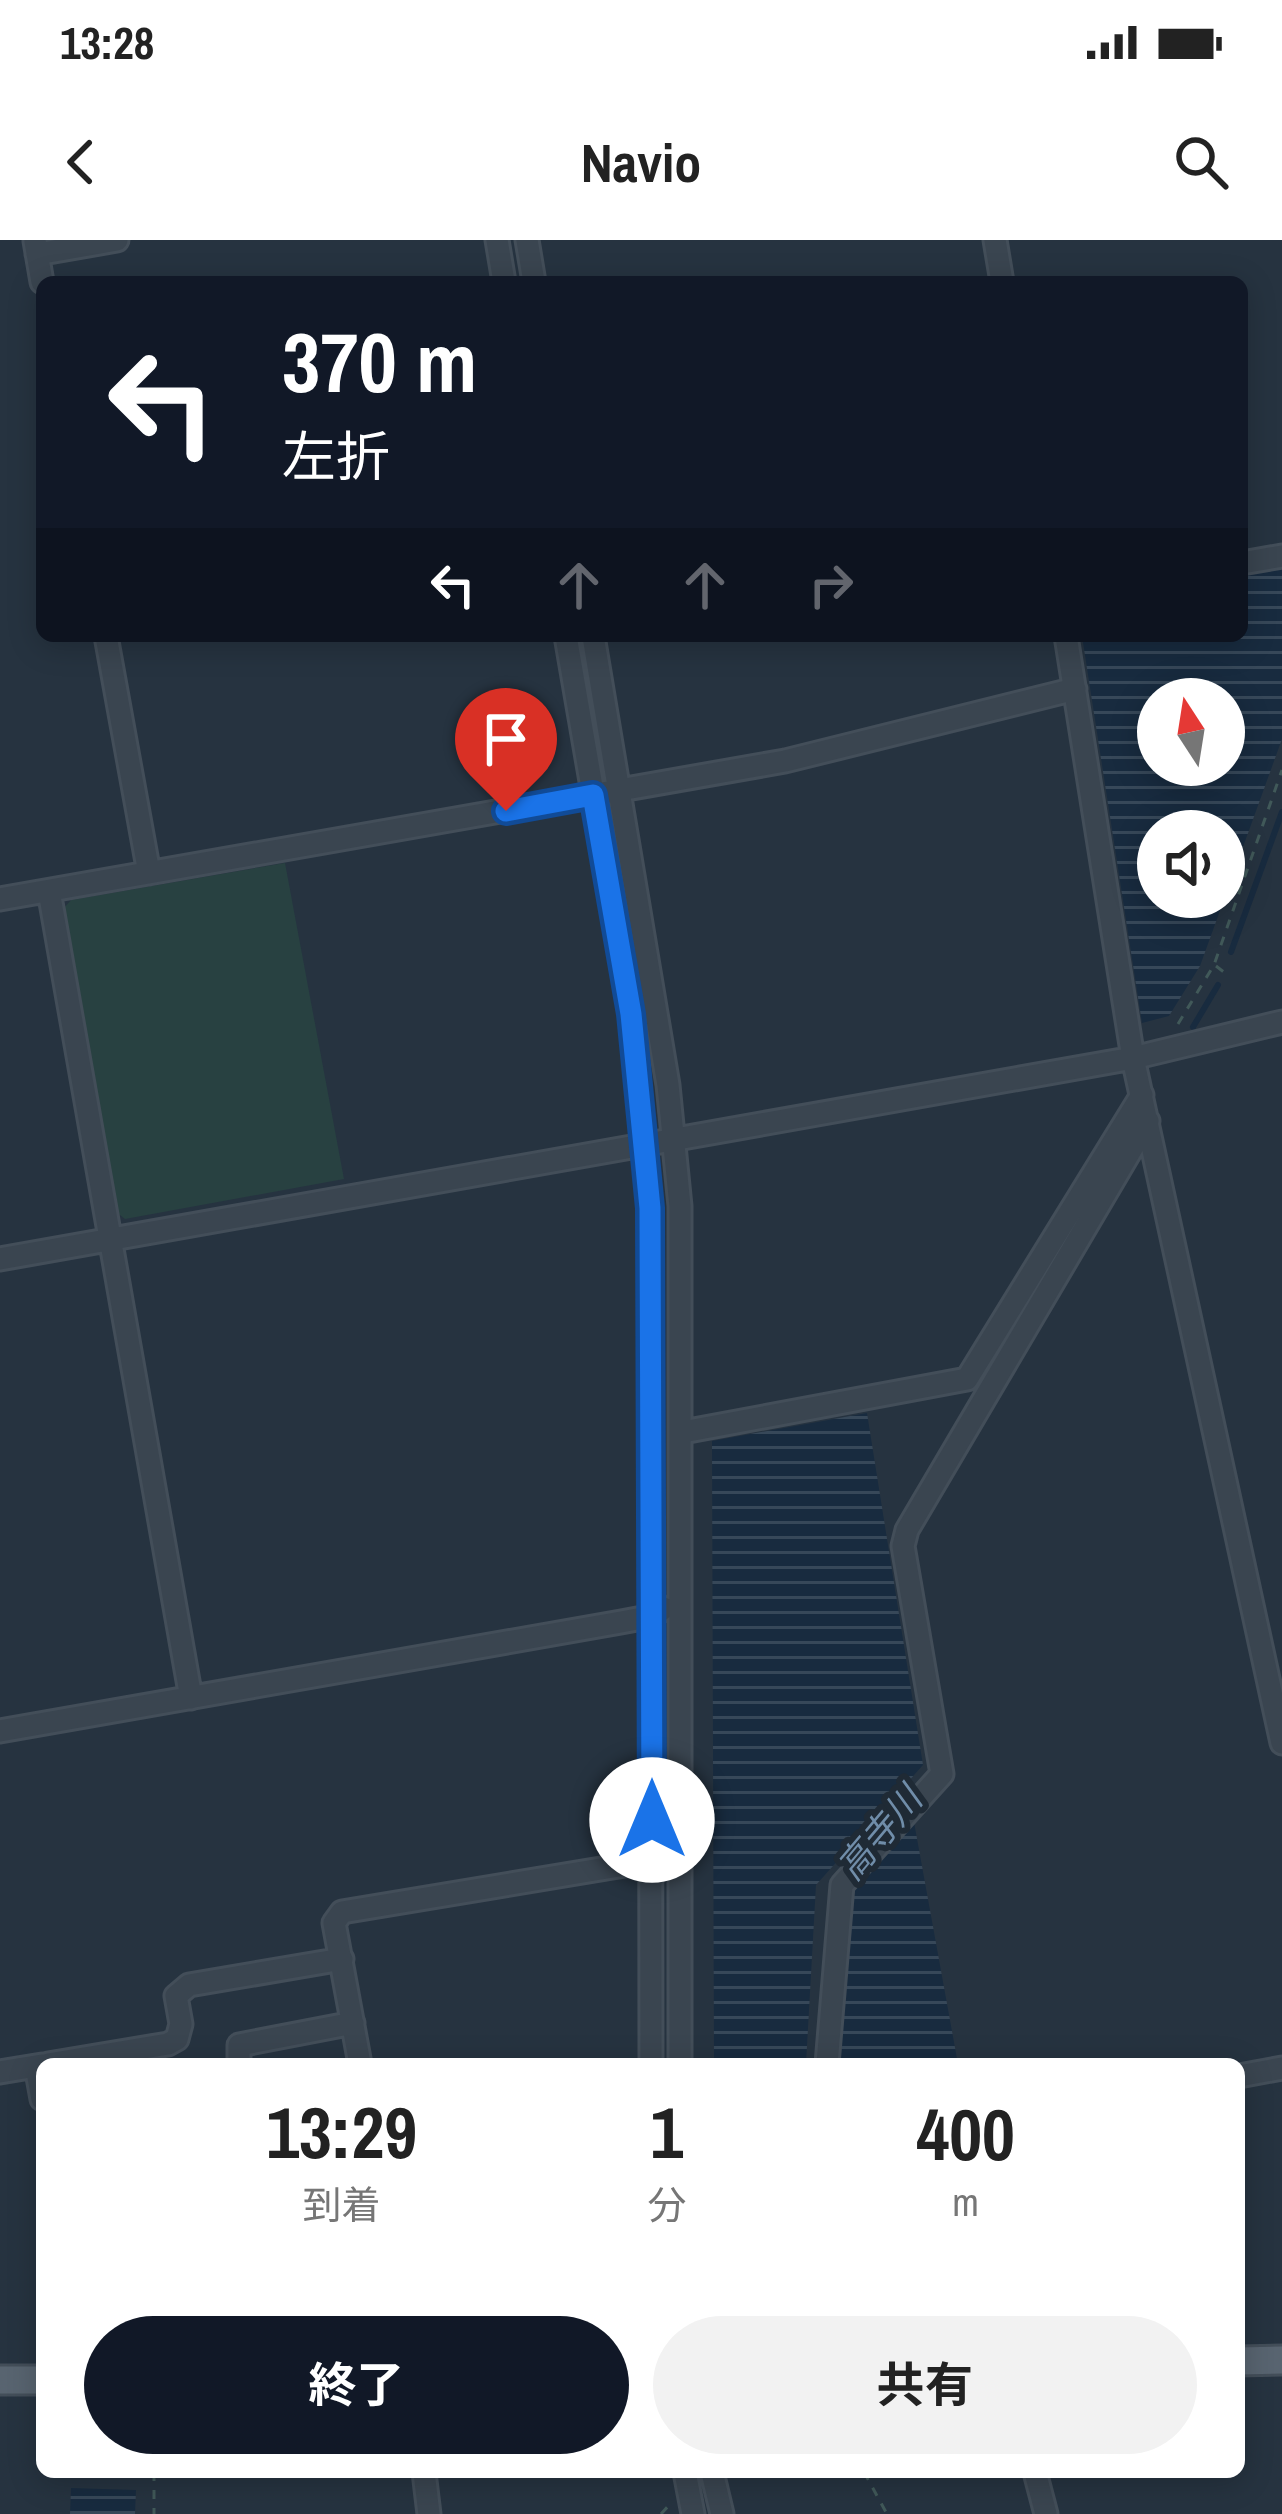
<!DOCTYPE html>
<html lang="ja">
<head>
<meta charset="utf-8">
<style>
	:root { --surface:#fff; --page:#f2f2f2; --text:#222; --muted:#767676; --accent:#111827 }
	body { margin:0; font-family:"Archivo Narrow","Noto Sans JP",sans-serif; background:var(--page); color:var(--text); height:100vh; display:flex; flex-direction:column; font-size:45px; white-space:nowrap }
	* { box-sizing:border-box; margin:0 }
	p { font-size:39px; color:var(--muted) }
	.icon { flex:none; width:66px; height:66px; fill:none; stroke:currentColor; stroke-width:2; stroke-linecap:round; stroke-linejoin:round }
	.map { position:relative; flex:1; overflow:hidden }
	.sheet { position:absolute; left:36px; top:1818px; width:1209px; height:420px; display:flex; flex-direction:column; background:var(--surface); border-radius:18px; box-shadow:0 6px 30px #0003 }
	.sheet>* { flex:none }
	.banner { position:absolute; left:36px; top:36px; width:1212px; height:366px; border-radius:18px; box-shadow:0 6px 30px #0003; background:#111827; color:#fff; overflow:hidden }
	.needle { width:78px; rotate:348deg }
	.buttons { position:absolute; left:1137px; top:438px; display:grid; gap:24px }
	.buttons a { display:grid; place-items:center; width:108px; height:108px; border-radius:50%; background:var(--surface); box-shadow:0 6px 30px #0003; font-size:60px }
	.pin { position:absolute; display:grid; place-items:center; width:102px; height:102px; color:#fff; margin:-123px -51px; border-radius:50% 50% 50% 0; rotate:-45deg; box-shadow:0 0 12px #0007 }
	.pin .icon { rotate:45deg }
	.me { position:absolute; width:132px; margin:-66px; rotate:0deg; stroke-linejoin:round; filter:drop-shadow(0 0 9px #0008) }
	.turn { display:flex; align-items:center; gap:42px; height:252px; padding:0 48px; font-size:54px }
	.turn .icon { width:156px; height:156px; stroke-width:2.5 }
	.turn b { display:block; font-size:84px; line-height:102px }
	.lanes { display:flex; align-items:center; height:114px; padding:0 48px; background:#0003; justify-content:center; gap:60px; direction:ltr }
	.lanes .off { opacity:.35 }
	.eta { display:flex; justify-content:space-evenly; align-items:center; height:204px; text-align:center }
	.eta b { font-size:72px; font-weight:700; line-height:84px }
	.action { display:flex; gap:24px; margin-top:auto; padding:24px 48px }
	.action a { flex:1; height:138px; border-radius:72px; background:var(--accent); color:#fff; font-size:48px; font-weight:700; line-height:138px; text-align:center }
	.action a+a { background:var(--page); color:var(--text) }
	.status { display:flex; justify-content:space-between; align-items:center; height:84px; padding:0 60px; background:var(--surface); direction:ltr }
	.status svg { height:33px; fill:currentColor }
	header { display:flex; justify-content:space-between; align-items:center; height:156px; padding:0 48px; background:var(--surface); font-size:54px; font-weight:700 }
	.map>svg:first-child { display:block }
	.green { fill:#284141 }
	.water { fill:url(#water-rules); fill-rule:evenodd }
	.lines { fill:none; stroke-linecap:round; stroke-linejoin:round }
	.stream { stroke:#182b3f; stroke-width:6 }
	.minor-casing { stroke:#434e59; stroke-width:27 }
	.major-casing { stroke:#434e59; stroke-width:33 }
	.path { stroke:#415959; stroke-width:3; stroke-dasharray:9 9; stroke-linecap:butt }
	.minor { stroke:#3a4550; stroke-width:21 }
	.major { stroke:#586470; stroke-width:27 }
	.route-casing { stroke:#114b97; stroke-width:30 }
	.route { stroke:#1a73e8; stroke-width:21 }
	.labels { text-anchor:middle; stroke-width:12; stroke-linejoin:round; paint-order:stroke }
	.water-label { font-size:36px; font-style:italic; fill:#708da9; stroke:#1f2a35 }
</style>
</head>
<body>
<div class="status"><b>13:28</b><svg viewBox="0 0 49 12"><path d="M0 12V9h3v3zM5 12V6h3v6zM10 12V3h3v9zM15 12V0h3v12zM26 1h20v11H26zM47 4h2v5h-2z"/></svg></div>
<header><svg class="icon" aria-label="back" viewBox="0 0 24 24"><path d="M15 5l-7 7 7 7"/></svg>Navio<svg class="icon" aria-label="search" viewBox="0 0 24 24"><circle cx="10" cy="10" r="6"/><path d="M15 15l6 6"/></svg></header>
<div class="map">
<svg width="1282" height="2274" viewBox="0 0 1282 2274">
	<defs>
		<pattern id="water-rules" width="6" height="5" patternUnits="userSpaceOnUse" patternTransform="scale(3)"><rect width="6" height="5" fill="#182b3f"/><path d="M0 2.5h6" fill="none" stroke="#374859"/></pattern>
	</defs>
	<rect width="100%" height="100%" fill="#263340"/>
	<!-- green -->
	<path class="green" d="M 285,623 L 344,939 L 125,979 L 115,971 L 64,668 L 71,660 Z"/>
	<!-- water -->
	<path class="water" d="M 1282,329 L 1282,499 L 1200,726 L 1169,776 L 1142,783 L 1082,396 L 1242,396 L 1242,336 ZM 1224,459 L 1224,525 L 1158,525 L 1158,459 ZM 1158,591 L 1224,591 L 1224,657 L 1158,657 Z
		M 867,1173 L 923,1525 L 816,1645 L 806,1824 L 714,1824 L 712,1201 Z
		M 914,1582 L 958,1824 L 838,1824 L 847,1659 L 857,1640 Z
		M 71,2248 L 136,2250 L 135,2274 L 70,2274 Z"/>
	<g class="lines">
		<!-- stream -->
		<path class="stream" d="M 1231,712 L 1282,572
			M 1193,787 L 1218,745
			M 823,1751 L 833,1645"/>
		<!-- minor casing -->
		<g class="minor-casing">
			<path id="minor" d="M 497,0 L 504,42
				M 527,0 L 534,42
				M 995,0 L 1002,42
				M 35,1 L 42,42
				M 37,14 L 117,0
				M 1242,323 L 1282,316
				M 106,396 L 149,633
				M 566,396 L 631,774 L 650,968 L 651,1824
				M 593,396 L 668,845 L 680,966 L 680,1824
				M 1066,396 L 1133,818 L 1282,1503
				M 49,651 L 191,1458
				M 0,659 L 785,521 L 1075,449
				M 0,1019 L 1133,818 L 1282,782
				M 683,1192 L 967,1139 L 1142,855
				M 0,1491 L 621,1382 L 653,1376 L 664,1368
				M 48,1824 L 168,1804 L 177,1799 L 181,1784 L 176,1756 L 189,1745 L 342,1719
				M 239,1824 L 239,1805 L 353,1783
				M 360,1824 L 334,1683 L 342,1672 L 661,1619
				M 827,1824 L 842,1645 L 942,1534 L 903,1306 L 907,1290 L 1148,881
				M 36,1826 L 42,1859
				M 0,1832 L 42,1825
				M 1239,1836 L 1282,1828
				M 424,2232 L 429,2274
				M 685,2232 L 693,2274
				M 712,2232 L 722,2274
				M 1035,2232 L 1046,2274"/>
		</g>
		<!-- major casing -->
		<g class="major-casing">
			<path id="major" d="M 1239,2121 L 1282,2120
				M 0,2140 L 42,2140"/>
		</g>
		<!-- path -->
		<path class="path" d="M 1216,726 L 1229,736
			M 1178,784 L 1214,725 L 1282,530
			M 154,2232 L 154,2274
			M 864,2232 L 887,2274
			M 661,2274 L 672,2262"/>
		<!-- minor -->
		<use href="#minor" class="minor"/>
		<!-- major -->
		<use href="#major" class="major"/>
	</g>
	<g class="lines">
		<!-- route casing -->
		<g class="route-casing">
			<path id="route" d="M 506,571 L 593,555 L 631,774 L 650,968 L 652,1580"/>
		</g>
		<!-- route -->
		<use href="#route" class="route"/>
	</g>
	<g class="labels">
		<!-- water labels -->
		<g class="water-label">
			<text transform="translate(879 1593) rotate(-50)" y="13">高寺川</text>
		</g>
	</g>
</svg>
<div class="buttons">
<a><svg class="needle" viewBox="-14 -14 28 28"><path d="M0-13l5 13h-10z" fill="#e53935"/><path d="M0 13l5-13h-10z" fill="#767676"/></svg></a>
<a><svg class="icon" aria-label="sound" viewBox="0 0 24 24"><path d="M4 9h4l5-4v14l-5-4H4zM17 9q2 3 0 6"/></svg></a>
</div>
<div class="pin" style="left:506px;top:571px;background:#d93025"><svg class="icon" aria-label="arrive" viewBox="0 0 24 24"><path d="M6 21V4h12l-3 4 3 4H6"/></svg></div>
<svg class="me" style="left:652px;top:1580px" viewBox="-20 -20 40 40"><circle r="19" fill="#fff"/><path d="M0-13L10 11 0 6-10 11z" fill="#1a73e8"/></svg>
<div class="banner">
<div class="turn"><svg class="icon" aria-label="left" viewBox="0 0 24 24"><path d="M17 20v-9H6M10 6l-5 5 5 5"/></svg><div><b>370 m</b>左折</div></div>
<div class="lanes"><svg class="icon" aria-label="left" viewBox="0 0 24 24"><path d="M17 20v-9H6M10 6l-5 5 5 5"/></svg><svg class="icon off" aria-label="ahead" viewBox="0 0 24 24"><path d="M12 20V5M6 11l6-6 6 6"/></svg><svg class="icon off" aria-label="ahead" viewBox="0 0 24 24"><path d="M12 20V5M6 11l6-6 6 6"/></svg><svg class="icon off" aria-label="right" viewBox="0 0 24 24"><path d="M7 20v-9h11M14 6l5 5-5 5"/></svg></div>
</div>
<section class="sheet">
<div class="eta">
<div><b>13:29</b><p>到着</p></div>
<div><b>1</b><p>分</p></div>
<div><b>400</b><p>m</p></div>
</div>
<div class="action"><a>終了</a><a>共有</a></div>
</section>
</div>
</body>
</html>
